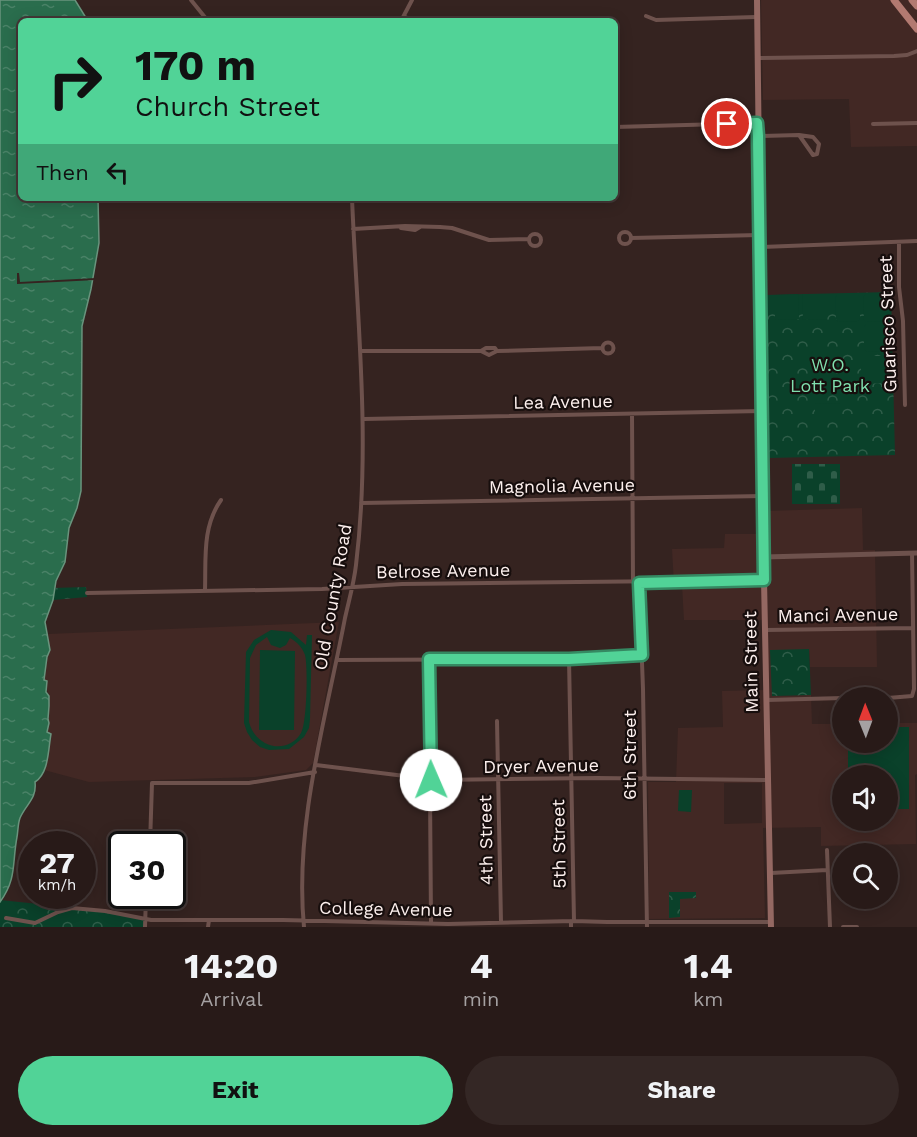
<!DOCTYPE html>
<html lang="en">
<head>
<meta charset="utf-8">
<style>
	:root { --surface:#281a18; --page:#342725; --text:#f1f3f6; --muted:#a5a1a2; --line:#443837; --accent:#51d397 }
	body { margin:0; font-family:"Work Sans",sans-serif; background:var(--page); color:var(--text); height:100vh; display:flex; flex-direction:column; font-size:22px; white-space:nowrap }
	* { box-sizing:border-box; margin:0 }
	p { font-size:20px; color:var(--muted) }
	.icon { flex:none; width:33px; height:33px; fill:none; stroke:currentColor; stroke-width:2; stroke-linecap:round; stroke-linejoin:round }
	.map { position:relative; height:927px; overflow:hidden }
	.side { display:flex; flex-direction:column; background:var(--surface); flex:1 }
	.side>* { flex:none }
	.top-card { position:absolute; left:18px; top:18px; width:600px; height:183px; border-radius:9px; box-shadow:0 3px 15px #0003,0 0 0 2px var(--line); background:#51d397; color:#111; overflow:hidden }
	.needle { width:39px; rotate:359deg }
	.controls { position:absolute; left:832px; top:687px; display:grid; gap:12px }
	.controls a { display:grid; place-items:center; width:66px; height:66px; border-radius:50%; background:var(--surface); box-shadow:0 3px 15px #0003,0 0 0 2px var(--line); font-size:30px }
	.speed { position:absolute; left:18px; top:831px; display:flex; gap:12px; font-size:30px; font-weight:700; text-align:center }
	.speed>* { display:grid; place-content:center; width:78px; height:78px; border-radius:50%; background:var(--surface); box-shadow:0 3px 15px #0003,0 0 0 2px var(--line); line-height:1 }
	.speed small { font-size:15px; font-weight:400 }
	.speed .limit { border:3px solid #111; border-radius:9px; background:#fff; color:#111 }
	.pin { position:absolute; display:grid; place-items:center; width:51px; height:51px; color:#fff; margin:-26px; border:3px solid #fff; border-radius:50%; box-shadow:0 2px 6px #0007 }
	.me { position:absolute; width:66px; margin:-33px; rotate:359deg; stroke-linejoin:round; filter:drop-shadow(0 0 4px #0008) }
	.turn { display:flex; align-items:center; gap:21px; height:126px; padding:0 18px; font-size:27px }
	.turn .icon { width:78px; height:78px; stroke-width:2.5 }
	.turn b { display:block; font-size:42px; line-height:51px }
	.then { display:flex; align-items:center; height:57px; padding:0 18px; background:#0003; gap:12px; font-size:22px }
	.eta { display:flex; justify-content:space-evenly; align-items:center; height:102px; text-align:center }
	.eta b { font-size:36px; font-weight:700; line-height:42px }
	.action { display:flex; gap:12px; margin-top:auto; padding:12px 18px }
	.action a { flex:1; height:69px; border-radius:36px; background:var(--accent); color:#111; font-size:24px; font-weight:700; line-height:69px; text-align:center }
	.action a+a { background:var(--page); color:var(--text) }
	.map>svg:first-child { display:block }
	.built { fill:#422824; fill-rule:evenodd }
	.cemetery { fill:url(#cemetery-stones) }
	.park { fill:url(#park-crowns) }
	.pitch { fill:#0a412a; fill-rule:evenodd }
	.water { fill:url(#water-ripples); stroke:#69947d; stroke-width:1.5 }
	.pier { fill:#352320 }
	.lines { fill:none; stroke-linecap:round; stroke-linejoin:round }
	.minor { stroke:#6e524d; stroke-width:4 }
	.tertiary { stroke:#6e524d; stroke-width:5 }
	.secondary { stroke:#946862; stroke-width:6 }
	.primary { stroke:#b27a71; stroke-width:7 }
	.route-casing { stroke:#358962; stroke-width:15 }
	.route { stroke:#51d397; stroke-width:10 }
	.labels { text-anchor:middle; stroke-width:4.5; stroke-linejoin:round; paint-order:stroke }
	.street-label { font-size:18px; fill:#fdf0ee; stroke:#170e0d }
	.park-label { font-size:18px; fill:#80dfae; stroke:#170e0d }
</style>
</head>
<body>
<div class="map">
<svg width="917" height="927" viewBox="0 0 917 927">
	<defs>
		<pattern id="cemetery-stones" width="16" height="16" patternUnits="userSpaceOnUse" patternTransform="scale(1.5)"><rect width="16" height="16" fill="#0a412a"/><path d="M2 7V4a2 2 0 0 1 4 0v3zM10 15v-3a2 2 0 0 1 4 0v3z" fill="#2f5d49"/></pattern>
		<pattern id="park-crowns" width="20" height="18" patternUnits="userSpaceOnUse" patternTransform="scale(1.5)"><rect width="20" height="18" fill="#0a412a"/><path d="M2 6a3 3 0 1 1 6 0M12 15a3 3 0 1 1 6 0" fill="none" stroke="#2f5d49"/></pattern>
		<pattern id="water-ripples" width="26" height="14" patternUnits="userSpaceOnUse" patternTransform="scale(1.5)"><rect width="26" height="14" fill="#2a6d4d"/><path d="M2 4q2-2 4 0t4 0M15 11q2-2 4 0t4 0" fill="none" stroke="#4a8267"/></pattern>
	</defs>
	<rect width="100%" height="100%" fill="#352320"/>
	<!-- built -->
	<path class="built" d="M 761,0 L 917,0 L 917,146 L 851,147 L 849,99 L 763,100 Z
		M 862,508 L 863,550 L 875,550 L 877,667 L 810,667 L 809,649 L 772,696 L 811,695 L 812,724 L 843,724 L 843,742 L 888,742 L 888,723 L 917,723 L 917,774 L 915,775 L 916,844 L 821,846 L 821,827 L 763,828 L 765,918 L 649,919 L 648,782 L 676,782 L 678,728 L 723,727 L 722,691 L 764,690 L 762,620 L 684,620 L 682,585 L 674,585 L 672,549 L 724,548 L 725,534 L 766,534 L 766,511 ZM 843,776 L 888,776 L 888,820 L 843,820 ZM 724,783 L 762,783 L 762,823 L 724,824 Z
		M 339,622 L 313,763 L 306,770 L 255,777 L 89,782 L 44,770 L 51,735 L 47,733 L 49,696 L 44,680 L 47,657 L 50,650 L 48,634 Z"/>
	<!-- cemetery -->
	<path class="cemetery" d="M 792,464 L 840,464 L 840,504 L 792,504 Z"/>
	<!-- park -->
	<path class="park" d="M 891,292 L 895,455 L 769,458 L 765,295 Z
		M 86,587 L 87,597 L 53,600 L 52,588 Z
		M 809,649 L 811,695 L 772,696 L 770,650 Z
		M 669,892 L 696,892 L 696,898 L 680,899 L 680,917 L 669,918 Z
		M 0,900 L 87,909 L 146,919 L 145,927 L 0,927 Z"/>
	<!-- pitch -->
	<path class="pitch" d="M 798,294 L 799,319 L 775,320 L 775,295 Z
		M 802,294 L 827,294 L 827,319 L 803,320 Z
		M 866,294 L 886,294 L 889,297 L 889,318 L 886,321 L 866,322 L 864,320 L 863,297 Z
		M 837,295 L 858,295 L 860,297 L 860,318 L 858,321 L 838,322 L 836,319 L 835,298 Z
		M 866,324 L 887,324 L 889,327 L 889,349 L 887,351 L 867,352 L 864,349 L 864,327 Z
		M 813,351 L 833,351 L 835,353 L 835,376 L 833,378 L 814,378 L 811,376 L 811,354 Z
		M 861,356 L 884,356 L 885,383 L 861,384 Z
		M 840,403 L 840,419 L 815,419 L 815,404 Z
		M 271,630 L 291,632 L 306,645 L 307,635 L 312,635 L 310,719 L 309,728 L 304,737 L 289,749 L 269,750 L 260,747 L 252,740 L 247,732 L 244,723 L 246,652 L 254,640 ZM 267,637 L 271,645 L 280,648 L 286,645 L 290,638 C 297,642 302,647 305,655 C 308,666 307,723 301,733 C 287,756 255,747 249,722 L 250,658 L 256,645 Z
		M 260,650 L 295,651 L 294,730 L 259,730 Z
		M 888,727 L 909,727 L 909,809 L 888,809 L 888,776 L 848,775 L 848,743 L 888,742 Z
		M 679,790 L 692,790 L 691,812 L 678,811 Z"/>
	<!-- water -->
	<path class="water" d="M 0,0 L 75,0 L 88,21 L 21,21 L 21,198 L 98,198 L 99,243 L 91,289 L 82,326 L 81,491 L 77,508 L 69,528 L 65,562 L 56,581 L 53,600 L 45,622 L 50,650 L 47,657 L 44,680 L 47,681 L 46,692 L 49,696 L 49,706 L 48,719 L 49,723 L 47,732 L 51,734 C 48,750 49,773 35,782 C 37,799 26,804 20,818 C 18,823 18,831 17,837 C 12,863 17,879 0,902 Z"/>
	<!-- pier -->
	<path class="pier" d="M 17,273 L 19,273 L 20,282 L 96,278 L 96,280 L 17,284 Z"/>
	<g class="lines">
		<!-- minor -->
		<path class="minor" d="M 191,0 L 208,21
			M 404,16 L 411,21
			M 646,16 L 656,20 L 756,17
			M 401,21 L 412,0
			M 757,58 L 894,56 L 907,55 L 917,51
			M 873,124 L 917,123
			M 615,127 L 757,123
			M 799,135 L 813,137 L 819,144 L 817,154 L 813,155 Z
			M 759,136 L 799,135
			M 401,228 L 415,230 L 420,227
			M 353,229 L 405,226 L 440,227 L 452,228 L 489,240 L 529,239
			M619 238a6 6 0 1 1 12 0a6 6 0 1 1-12 0Z
			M529 240a6 6 0 1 1 12 0a6 6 0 1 1-12 0Z
			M 631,238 L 759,235
			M 899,242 L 899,287 L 903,321 L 905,405
			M 760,247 L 917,241
			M602.5 348a5.5 5.5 0 1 1 11 0a5.5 5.5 0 1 1-11 0Z
			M 360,351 L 481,351 L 489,355 L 497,351 L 602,348
			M 481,351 L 486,348 L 495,348 L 497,351
			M 632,414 L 633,582
			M 364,419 L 762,411
			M 361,503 L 763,496
			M 639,583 L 643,689 L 647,927
			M 205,590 C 206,559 202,527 221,500
			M 87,593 L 322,589 L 402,584 L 764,580
			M 766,630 L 912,628
			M 429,659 L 431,923
			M 569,659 L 574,921
			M 337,660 L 569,659 L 642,655
			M 888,698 L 912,696 L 914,689 L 912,553
			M 767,700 L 843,698
			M 497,721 L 501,922
			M 316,765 L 437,780 L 597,778 L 768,780
			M 150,844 L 152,783 L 249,783 L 315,772
			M 827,850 L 830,927
			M 771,873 L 827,870
			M 6,918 L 35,923 L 58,912 L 72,908 L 105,911 L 151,920 L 283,920 L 448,924 L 574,921 L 607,922 L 770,922
			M 571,921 L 571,927
			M 145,927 L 146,896
			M 208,927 L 209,920
			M 304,927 C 294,825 326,718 345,618 C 349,600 354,583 356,565 C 371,442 357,320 352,198
			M 843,927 L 857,927"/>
		<!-- tertiary -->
		<path class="tertiary" d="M 764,557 L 917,553"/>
		<!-- secondary -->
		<path class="secondary" d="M 757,0 L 764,580 L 771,927"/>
		<!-- primary -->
		<path class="primary" d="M 894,0 L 917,29
			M 912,0 L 917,6"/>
	</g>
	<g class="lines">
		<!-- route casing -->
		<g class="route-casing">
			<path id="route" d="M 431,780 L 429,659 L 569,659 L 642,655 L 639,583 L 764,580 L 758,136 L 757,123 L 727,124"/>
		</g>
		<!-- route -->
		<use href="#route" class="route"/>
	</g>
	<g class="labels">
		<!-- street labels -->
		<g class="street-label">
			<text transform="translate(888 324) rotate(-92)" y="6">Guarisco Street</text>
			<text transform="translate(563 402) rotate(-1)" y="6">Lea Avenue</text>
			<text transform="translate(562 486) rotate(-1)" y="6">Magnolia Avenue</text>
			<text transform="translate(443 571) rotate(-1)" y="6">Belrose Avenue</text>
			<text transform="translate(333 597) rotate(-80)" y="6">Old County Road</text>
			<text transform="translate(838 615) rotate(-1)" y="6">Manci Avenue</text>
			<text transform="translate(751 662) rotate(-91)" y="6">Main Street</text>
			<text transform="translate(630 755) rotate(-90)" y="6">6th Street</text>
			<text transform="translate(541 766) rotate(-1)" y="6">Dryer Avenue</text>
			<text transform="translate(486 840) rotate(-91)" y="6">4th Street</text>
			<text transform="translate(559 844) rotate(-91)" y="6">5th Street</text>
			<text transform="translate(386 909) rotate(1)" y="6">College Avenue</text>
		</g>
		<!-- park labels -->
		<g class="park-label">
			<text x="830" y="371">W.O.<tspan x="830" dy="21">Lott Park</tspan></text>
		</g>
	</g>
</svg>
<div class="controls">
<a><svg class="needle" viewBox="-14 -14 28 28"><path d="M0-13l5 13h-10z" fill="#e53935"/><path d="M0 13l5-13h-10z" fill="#a5a1a2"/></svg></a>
<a><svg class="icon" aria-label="sound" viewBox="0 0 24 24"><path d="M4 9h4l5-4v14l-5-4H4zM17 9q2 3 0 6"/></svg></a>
<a><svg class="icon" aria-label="search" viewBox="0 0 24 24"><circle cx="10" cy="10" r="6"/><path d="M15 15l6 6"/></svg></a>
</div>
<div class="speed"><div>27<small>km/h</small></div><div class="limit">30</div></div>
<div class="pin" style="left:727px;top:124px;background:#d93025"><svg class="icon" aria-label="arrive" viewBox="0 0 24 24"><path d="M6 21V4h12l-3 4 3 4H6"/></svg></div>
<svg class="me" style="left:431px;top:780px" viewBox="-20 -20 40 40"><circle r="19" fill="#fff"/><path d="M0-13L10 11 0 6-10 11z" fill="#51d397"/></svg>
<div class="top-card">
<div class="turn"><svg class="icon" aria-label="right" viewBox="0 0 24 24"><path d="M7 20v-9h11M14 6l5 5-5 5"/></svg><div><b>170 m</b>Church Street</div></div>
<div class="then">Then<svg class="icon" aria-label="left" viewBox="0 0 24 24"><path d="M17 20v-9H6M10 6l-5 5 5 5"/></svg></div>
</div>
</div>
<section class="side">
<div class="eta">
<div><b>14:20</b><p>Arrival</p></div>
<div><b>4</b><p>min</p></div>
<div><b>1.4</b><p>km</p></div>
</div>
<div class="action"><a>Exit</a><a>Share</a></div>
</section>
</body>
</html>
